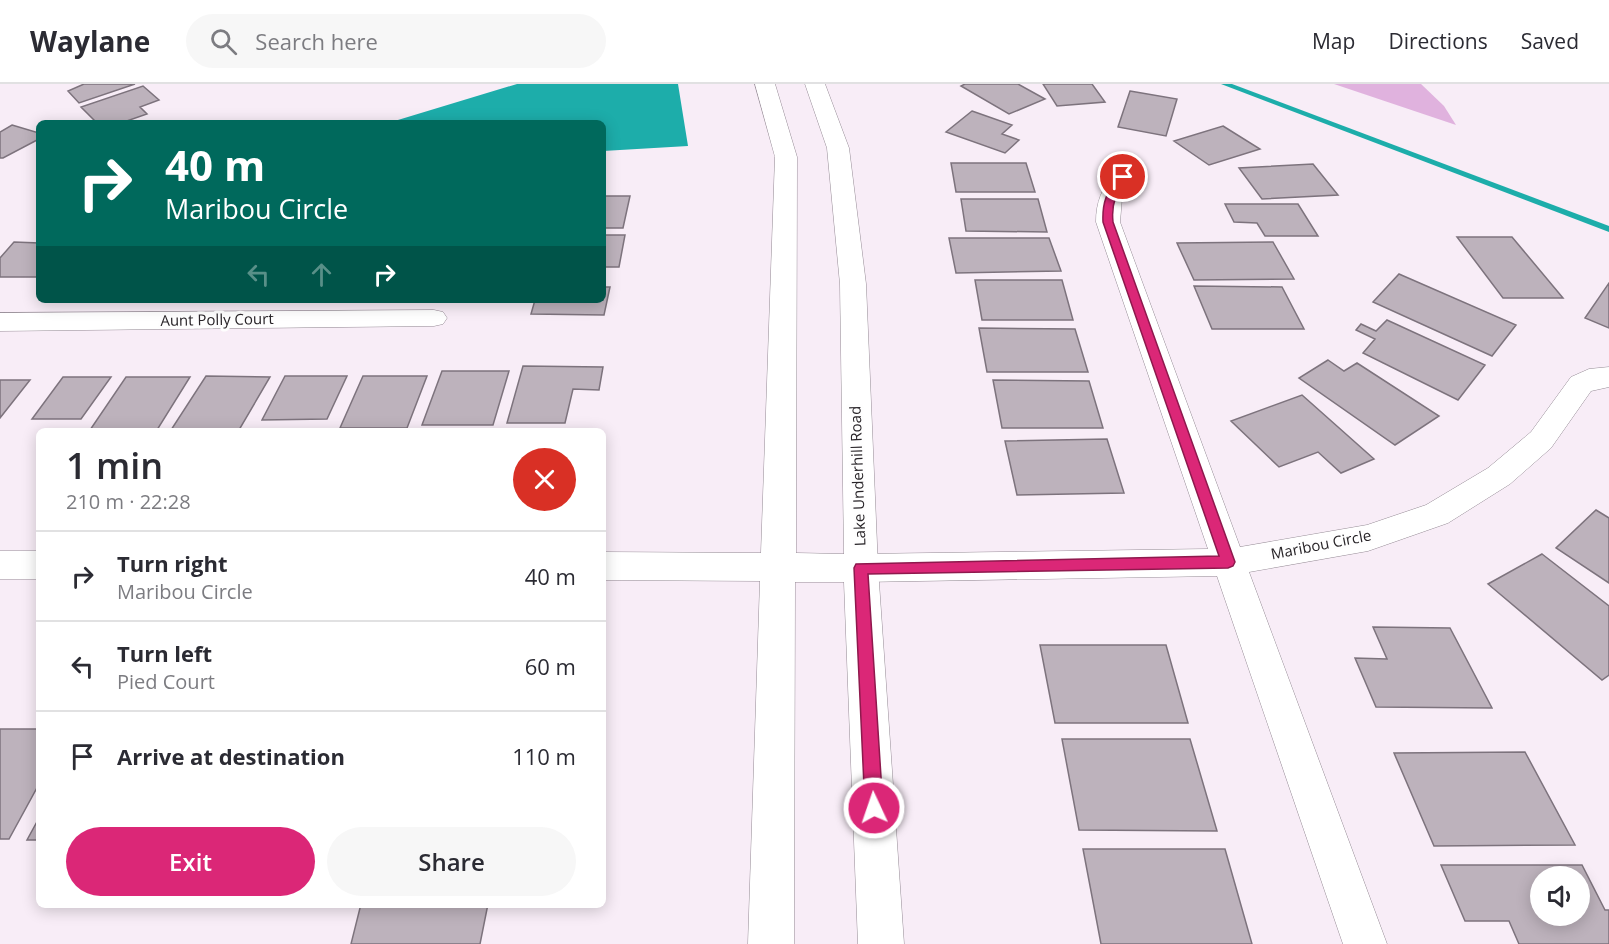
<!DOCTYPE html>
<html lang="en">
<head>
<meta charset="utf-8">
<style>
	:root { --surface:#fff; --page:#f7f7f7; --text:#2b2b33; --muted:#7c7c81; --line:#e1e1e2; --accent:#db2777 }
	body { margin:0; font-family:"Open Sans",sans-serif; background:var(--page); color:var(--text); height:100vh; display:flex; flex-direction:column; font-size:22px; white-space:nowrap }
	* { box-sizing:border-box; margin:0 }
	p { font-size:20px; color:var(--muted) }
	.icon { flex:none; width:33px; height:33px; fill:none; stroke:currentColor; stroke-width:2; stroke-linecap:round; stroke-linejoin:round }
	.map { position:relative; flex:1; overflow:hidden }
	.details { position:absolute; left:36px; top:344px; width:570px; height:480px; display:flex; flex-direction:column; background:var(--surface); border-radius:9px; box-shadow:0 3px 15px #0003 }
	.details>* { flex:none }
	.guide { position:absolute; left:36px; top:36px; width:570px; height:183px; border-radius:9px; box-shadow:0 3px 15px #0003; background:#00695c; color:#fff; overflow:hidden }
	.controls { position:absolute; left:1530px; top:782px; display:grid; gap:12px }
	.controls a { display:grid; place-items:center; width:60px; height:60px; border-radius:50%; background:var(--surface); box-shadow:0 3px 15px #0003; font-size:30px }
	.pin { position:absolute; display:grid; place-items:center; width:51px; height:51px; color:#fff; margin:-26px; border:3px solid #fff; border-radius:50%; box-shadow:0 2px 6px #0007 }
	.me { position:absolute; width:66px; margin:-33px; rotate:357deg; stroke-linejoin:round; filter:drop-shadow(0 0 4px #0008) }
	.turn { display:flex; align-items:center; gap:21px; height:126px; padding:0 30px; font-size:27px }
	.turn .icon { width:78px; height:78px; stroke-width:2.5 }
	.turn b { display:block; font-size:42px; line-height:51px }
	.lanes { display:flex; align-items:center; height:57px; padding:0 30px; background:#0003; justify-content:center; gap:30px; direction:ltr }
	.lanes .off { opacity:.35 }
	.round { display:grid; place-items:center; flex:none; width:63px; height:63px; border-radius:32px; background:var(--page) }
	.overview { display:flex; align-items:center; justify-content:space-between; height:102px; padding:0 30px }
	h1 { font-size:36px; font-weight:600; line-height:45px }
	.button { display:flex; gap:12px; margin-top:auto; padding:12px 30px }
	.button a { flex:1; height:69px; border-radius:36px; background:var(--accent); color:#fff; font-size:24px; font-weight:600; line-height:69px; text-align:center }
	.button a+a { background:var(--page); color:var(--text) }
	ul { padding:0; list-style:none }
	li { display:flex; align-items:center; gap:18px; height:90px; padding:0 30px; border-top:2px solid var(--line) }
	li div { flex:1 }
	li b { display:block; font-size:22px }
	li em { font-style:normal }
	header { display:flex; align-items:center; gap:36px; box-sizing:border-box; height:84px; padding:0 30px; background:var(--surface); border-bottom:2px solid var(--line) }
	header strong { font-size:28px }
	nav { display:flex; gap:33px; margin-inline-start:auto; font-size:21px }
	.search { width:420px; height:54px; background:var(--page); display:flex; align-items:center; gap:15px; box-sizing:border-box; padding:0 21px; border-radius:33px; color:var(--muted); font-size:22px }
	.map>svg:first-child { display:block }
	.green { fill:#e0b2de }
	.water { fill:#1dadaa }
	.lines { fill:none; stroke-linecap:round; stroke-linejoin:round }
	.stream { fill:#1dadaa; fill-rule:evenodd }
	.building { fill:#bdb2bc; stroke:#7d737d; stroke-width:1.5; fill-rule:evenodd }
	.minor-casing { stroke:#958b95; stroke-width:1 }
	.tertiary-casing { stroke:#958b95; stroke-width:1 }
	.minor { fill:#fff; fill-rule:evenodd }
	.tertiary { fill:#fff; fill-rule:evenodd }
	.route { fill:#db2777; stroke:#8e194d; stroke-width:1.5 }
	.labels { text-anchor:middle; stroke-width:6; stroke-linejoin:round; paint-order:stroke }
	.street-label { font-size:15px; fill:#282428; stroke:#fefefe }
</style>
</head>
<body>
<header>
<strong>Waylane</strong>
<div class="search"><svg class="icon" aria-label="search" viewBox="0 0 24 24"><circle cx="10" cy="10" r="6"/><path d="M15 15l6 6"/></svg>Search here</div>
<nav><a>Map</a><a>Directions</a><a>Saved</a></nav>
</header>
<div class="map">
<svg width="1609" height="860" viewBox="0 0 1609 860">
	<rect width="100%" height="100%" fill="#f8edf7"/>
	<!-- green -->
	<path class="green" d="M 1334,0 L 1421,0 L 1444,22 L 1456,41 Z"/>
	<!-- water -->
	<path class="water" d="M 517,0 L 678,0 L 688,62 L 603,67 L 603,39 L 388,39 Z"/>
	<g class="lines">
		<!-- stream -->
		<path class="stream" d="M 1221,0 L 1232,0 L 1609,142 L 1609,148 Z"/>
	</g>
	<!-- building -->
	<path class="building" d="M 84,0 L 135,0 L 79,19 L 68,7 Z
		M 965,0 L 1018,0 L 1045,15 L 1009,30 L 961,2 Z
		M 1043,0 L 1092,0 L 1105,18 L 1057,22 Z
		M 143,2 L 159,16 L 140,23 L 147,30 L 121,39 L 97,39 L 81,23 Z
		M 1130,7 L 1177,15 L 1166,52 L 1118,43 Z
		M 972,27 L 1012,41 L 1002,50 L 1019,56 L 1005,69 L 946,48 Z
		M 12,41 L 39,49 L 39,55 L 3,74 L 0,74 L 0,48 Z
		M 1223,42 L 1260,65 L 1209,81 L 1174,57 Z
		M 951,79 L 1026,79 L 1035,108 L 956,108 Z
		M 1313,80 L 1338,111 L 1262,115 L 1239,84 Z
		M 603,112 L 630,112 L 623,144 L 603,144 Z
		M 961,115 L 1038,115 L 1047,148 L 966,147 Z
		M 1225,120 L 1298,120 L 1318,152 L 1265,152 L 1257,139 L 1234,138 Z
		M 603,151 L 625,151 L 619,183 L 603,183 Z
		M 1457,153 L 1512,153 L 1563,214 L 1503,214 Z
		M 949,154 L 1049,154 L 1061,187 L 956,189 Z
		M 14,158 L 39,159 L 38,193 L 0,193 L 0,174 Z
		M 1273,158 L 1294,195 L 1194,196 L 1177,159 Z
		M 1399,190 L 1516,241 L 1492,272 L 1373,218 Z
		M 975,196 L 1062,196 L 1073,236 L 982,236 Z
		M 1609,199 L 1609,244 L 1585,234 Z
		M 1194,202 L 1282,203 L 1304,245 L 1212,245 Z
		M 603,203 L 610,203 L 604,231 L 531,230 L 535,216 L 603,216 Z
		M 1387,236 L 1485,281 L 1458,316 L 1363,269 L 1375,255 L 1356,246 L 1361,240 L 1376,247 Z
		M 979,244 L 1075,245 L 1088,288 L 987,288 Z
		M 1328,276 L 1344,287 L 1357,279 L 1439,332 L 1395,361 L 1299,294 Z
		M 523,282 L 603,283 L 599,306 L 573,305 L 565,339 L 507,339 Z
		M 442,287 L 509,287 L 493,341 L 422,341 Z
		M 206,292 L 270,293 L 239,346 L 171,346 Z
		M 285,292 L 347,292 L 327,335 L 262,336 Z
		M 363,292 L 427,292 L 407,344 L 340,344 Z
		M 63,293 L 111,293 L 81,335 L 32,335 Z
		M 126,293 L 190,293 L 157,346 L 90,346 Z
		M 0,296 L 30,296 L 0,334 Z
		M 993,296 L 1089,297 L 1103,344 L 1002,344 Z
		M 1302,311 L 1374,375 L 1341,389 L 1318,368 L 1279,383 L 1231,337 Z
		M 1107,355 L 1124,409 L 1017,411 L 1005,357 Z
		M 1596,426 L 1609,434 L 1609,499 L 1556,464 Z
		M 1542,470 L 1609,522 L 1609,591 L 1602,596 L 1488,500 Z
		M 1373,543 L 1450,544 L 1492,624 L 1376,623 L 1355,574 L 1387,575 Z
		M 1040,561 L 1166,561 L 1188,639 L 1055,639 Z
		M 0,645 L 39,645 L 39,700 L 9,755 L 0,755 Z
		M 1062,655 L 1190,655 L 1217,747 L 1079,746 Z
		M 1525,668 L 1575,761 L 1434,762 L 1394,669 Z
		M 39,734 L 39,756 L 27,756 Z
		M 1083,765 L 1225,765 L 1252,860 L 1101,860 Z
		M 1441,781 L 1582,781 L 1605,826 L 1609,826 L 1609,860 L 1519,860 L 1509,837 L 1465,837 ZM 1540,792 L 1580,792 L 1580,831 L 1540,831 Z
		M 361,820 L 488,820 L 480,860 L 351,860 Z"/>
	<g class="lines">
		<!-- minor casing -->
		<g class="minor-casing">
			<path id="minor" d="M 1123,86 L 1131,88 L 1134,93 L 1122,114 L 1120,138 L 1240,463 L 1367,441 L 1426,421 L 1488,384 L 1531,348 L 1571,293 L 1589,285 L 1609,283 L 1609,303 L 1591,307 L 1551,364 L 1510,400 L 1448,439 L 1368,467 L 1249,488 L 1387,860 L 1343,860 L 1217,492 L 861,498 L 849,494 L 844,484 L 849,474 L 861,470 L 1208,465 L 1096,138 C 1096,118 1102,104 1115,88 Z
				M 434,226 L 443,228 L 447,234 L 443,240 L 434,242 L 0,247 L 0,229 Z"/>
		</g>
		<!-- tertiary casing -->
		<g class="tertiary-casing">
			<path id="tertiary" d="M 755,0 L 775,0 L 797,73 L 796,469 L 844,470 L 840,200 L 827,64 L 805,0 L 825,0 L 849,64 L 866,200 L 878,484 L 904,860 L 858,860 L 844,498 L 795,498 L 794,860 L 748,860 L 760,497 L 603,496 L 603,468 L 761,469 L 775,73 Z
				M 0,467 L 39,467 L 39,495 L 0,495 Z"/>
		</g>
		<!-- minor -->
		<use href="#minor" class="minor"/>
		<!-- tertiary -->
		<use href="#tertiary" class="tertiary"/>
	</g>
	<!-- route -->
	<path class="route" d="M 1119,91 L 1128,93 C 1116,109 1111,119 1113,138 L 1235,478 L 1233,482 L 1228,484 L 868,490 L 883,724 L 880,730 L 874,732 L 868,730 L 865,724 L 854,484 L 856,480 L 1219,472 L 1103,138 C 1102,118 1107,108 1119,91 Z"/>
	<g class="labels">
		<!-- street labels -->
		<g class="street-label">
			<text transform="translate(217 236) rotate(-1)" y="5">Aunt Polly Court</text>
			<text transform="translate(858 392) rotate(-92)" y="5">Lake Underhill Road</text>
			<text transform="translate(1321 461) rotate(-11)" y="5">Maribou Circle</text>
		</g>
	</g>
</svg>
<div class="controls">
<a><svg class="icon" aria-label="sound" viewBox="0 0 24 24"><path d="M4 9h4l5-4v14l-5-4H4zM17 9q2 3 0 6"/></svg></a>
</div>
<div class="pin" style="left:1123px;top:93px;background:#d93025"><svg class="icon" aria-label="arrive" viewBox="0 0 24 24"><path d="M6 21V4h12l-3 4 3 4H6"/></svg></div>
<svg class="me" style="left:874px;top:724px" viewBox="-20 -20 40 40"><circle r="17" fill="#db2777" stroke="#fff" stroke-width="3"/><path d="M0-11L8 9 0 5-8 9z" fill="#fff"/></svg>
<div class="guide">
<div class="turn"><svg class="icon" aria-label="right" viewBox="0 0 24 24"><path d="M7 20v-9h11M14 6l5 5-5 5"/></svg><div><b>40 m</b>Maribou Circle</div></div>
<div class="lanes"><svg class="icon off" aria-label="left" viewBox="0 0 24 24"><path d="M17 20v-9H6M10 6l-5 5 5 5"/></svg><svg class="icon off" aria-label="ahead" viewBox="0 0 24 24"><path d="M12 20V5M6 11l6-6 6 6"/></svg><svg class="icon" aria-label="right" viewBox="0 0 24 24"><path d="M7 20v-9h11M14 6l5 5-5 5"/></svg></div>
</div>
<section class="details">
<div class="overview"><div><h1>1 min</h1><p>210 m · 22:28</p></div><a class="round" style="background:#d93025;color:#fff"><svg class="icon" aria-label="close" viewBox="0 0 24 24"><path d="M6 6l12 12M18 6L6 18"/></svg></a></div>
<ul>
<li><svg class="icon" aria-label="right" viewBox="0 0 24 24"><path d="M7 20v-9h11M14 6l5 5-5 5"/></svg><div><b>Turn right</b><p>Maribou Circle</p></div><em>40 m</em></li>
<li><svg class="icon" aria-label="left" viewBox="0 0 24 24"><path d="M17 20v-9H6M10 6l-5 5 5 5"/></svg><div><b>Turn left</b><p>Pied Court</p></div><em>60 m</em></li>
<li><svg class="icon" aria-label="arrive" viewBox="0 0 24 24"><path d="M6 21V4h12l-3 4 3 4H6"/></svg><div><b>Arrive at destination</b></div><em>110 m</em></li>
</ul>
<div class="button"><a>Exit</a><a>Share</a></div>
</section>
</div>
</body>
</html>
